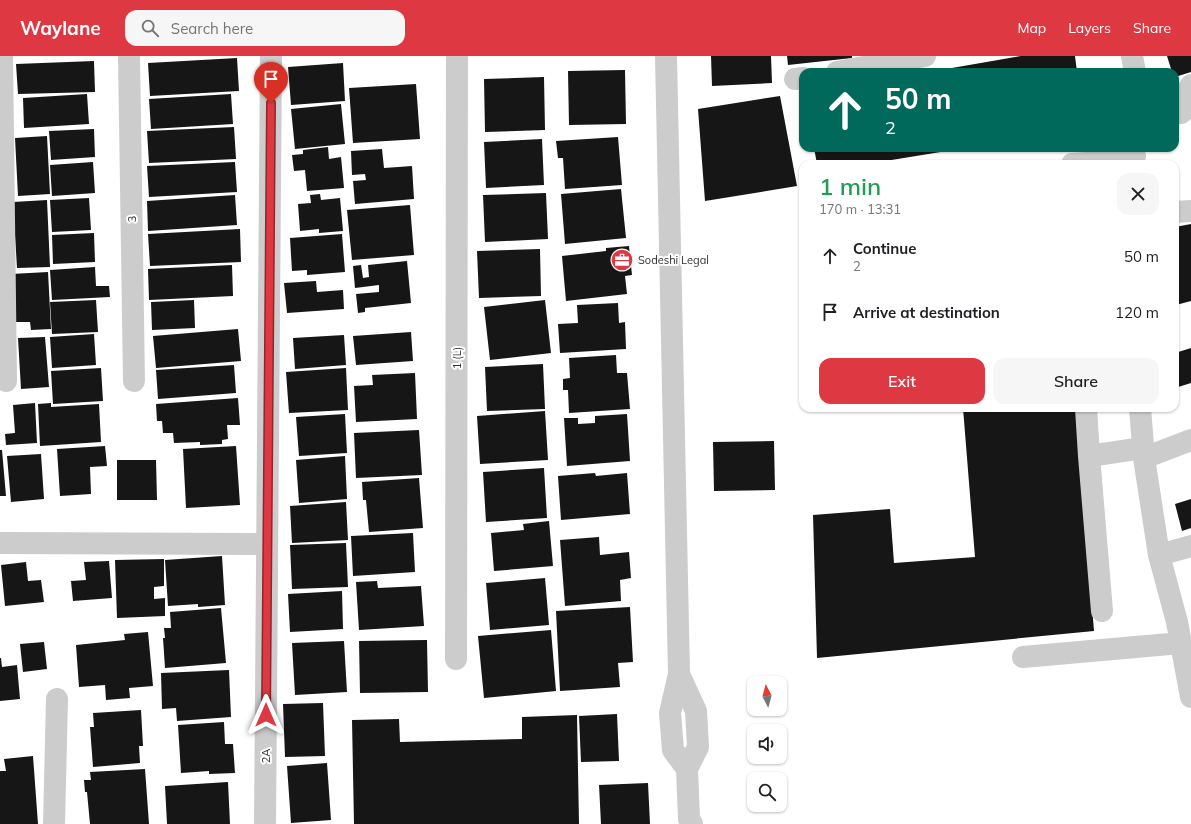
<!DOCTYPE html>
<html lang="en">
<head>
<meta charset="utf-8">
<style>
	:root { --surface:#fff; --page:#f6f6f6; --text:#202124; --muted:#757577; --accent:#de3943 }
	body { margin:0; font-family:Mulish,sans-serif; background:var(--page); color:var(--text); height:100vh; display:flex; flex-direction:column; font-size:15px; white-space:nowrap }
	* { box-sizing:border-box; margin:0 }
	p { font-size:13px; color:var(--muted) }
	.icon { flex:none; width:22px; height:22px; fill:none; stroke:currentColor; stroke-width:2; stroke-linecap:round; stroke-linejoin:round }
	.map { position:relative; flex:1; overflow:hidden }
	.side { position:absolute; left:799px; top:104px; width:380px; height:252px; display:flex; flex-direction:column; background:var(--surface); border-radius:12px; box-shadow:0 1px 3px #0004 }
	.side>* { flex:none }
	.banner { position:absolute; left:799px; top:12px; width:380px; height:84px; border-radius:12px; box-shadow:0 1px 3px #0004; background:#00695c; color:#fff; overflow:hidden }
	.needle { width:26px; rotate:354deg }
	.fabs { position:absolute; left:747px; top:620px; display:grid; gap:8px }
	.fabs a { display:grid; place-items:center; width:40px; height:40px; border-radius:8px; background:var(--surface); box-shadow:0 1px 3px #0004; font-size:20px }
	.pin { position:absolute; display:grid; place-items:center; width:34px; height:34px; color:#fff; margin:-41px -17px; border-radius:50% 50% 50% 0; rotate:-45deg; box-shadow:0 0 4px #0007 }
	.pin .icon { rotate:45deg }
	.me { position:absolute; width:44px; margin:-22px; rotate:0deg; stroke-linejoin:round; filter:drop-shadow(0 0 3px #0008) }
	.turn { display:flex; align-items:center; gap:14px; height:84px; padding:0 20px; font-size:18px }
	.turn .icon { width:52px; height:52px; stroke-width:2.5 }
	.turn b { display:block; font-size:28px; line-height:34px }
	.round { display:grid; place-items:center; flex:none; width:42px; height:42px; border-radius:12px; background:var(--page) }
	.summary { display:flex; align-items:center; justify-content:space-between; height:68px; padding:0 20px }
	h1 { font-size:24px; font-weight:600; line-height:30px; color:#1e9e55 }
	.action { display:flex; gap:8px; margin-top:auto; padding:8px 20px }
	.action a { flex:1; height:46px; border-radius:12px; background:var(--accent); color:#fff; font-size:16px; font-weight:600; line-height:46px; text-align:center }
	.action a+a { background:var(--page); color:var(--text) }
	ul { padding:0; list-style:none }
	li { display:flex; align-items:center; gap:12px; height:56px; padding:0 20px }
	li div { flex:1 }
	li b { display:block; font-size:15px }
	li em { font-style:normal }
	header { display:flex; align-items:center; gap:24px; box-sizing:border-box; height:56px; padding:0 20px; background:var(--accent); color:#fff }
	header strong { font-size:19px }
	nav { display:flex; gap:22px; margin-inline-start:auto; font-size:14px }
	.search { width:280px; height:36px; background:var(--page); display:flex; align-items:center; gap:10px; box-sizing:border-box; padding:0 14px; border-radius:12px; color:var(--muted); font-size:15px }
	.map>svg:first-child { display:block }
	.building { fill:#161616 }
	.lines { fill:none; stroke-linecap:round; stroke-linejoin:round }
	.minor { stroke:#ccc; stroke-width:22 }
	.route-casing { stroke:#90252c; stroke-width:10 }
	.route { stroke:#de3943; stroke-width:7 }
	.labels { text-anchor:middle; stroke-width:4; stroke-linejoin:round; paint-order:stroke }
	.street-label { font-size:11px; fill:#2f2f2f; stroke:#fff }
	.poi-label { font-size:11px; fill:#2f2f2f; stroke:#fff; text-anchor:start }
</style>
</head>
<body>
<header>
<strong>Waylane</strong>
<div class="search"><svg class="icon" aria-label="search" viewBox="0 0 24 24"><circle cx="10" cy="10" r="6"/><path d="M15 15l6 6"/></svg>Search here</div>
<nav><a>Map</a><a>Layers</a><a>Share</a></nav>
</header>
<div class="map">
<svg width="1191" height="768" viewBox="0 0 1191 768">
	<rect width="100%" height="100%" fill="#fff"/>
	<!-- building -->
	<path class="building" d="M 711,0 L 771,0 L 772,27 L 712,30 Z
		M 787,0 L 852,0 L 852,2 L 788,9 Z
		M 1021,0 L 1075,0 L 1077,16 L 929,16 Z
		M 1167,0 L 1191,0 L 1191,16 L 1175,21 L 1175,16 L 1172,16 Z
		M 237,2 L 239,35 L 150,40 L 148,7 Z
		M 94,5 L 95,36 L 18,38 L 16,8 Z
		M 343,7 L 345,45 L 291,49 L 288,11 Z
		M 625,14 L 626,68 L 569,69 L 568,15 Z
		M 544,21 L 545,74 L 485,76 L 484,23 Z
		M 416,28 L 420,83 L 353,87 L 349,32 Z
		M 87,38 L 89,68 L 24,72 L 23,42 Z
		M 231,38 L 233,68 L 151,73 L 149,43 Z
		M 780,40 L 797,130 L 705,145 L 698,53 Z
		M 341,48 L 345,88 L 295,93 L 291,53 Z
		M 234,71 L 236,103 L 149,107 L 147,75 Z
		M 94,73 L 95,101 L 51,104 L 49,75 Z
		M 47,80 L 50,138 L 18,140 L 15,82 Z
		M 618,81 L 622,129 L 565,133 L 563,102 L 558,102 L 556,85 Z
		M 542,83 L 544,129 L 486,132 L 484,86 Z
		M 328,91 L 329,103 L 341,101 L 344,132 L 307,135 L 305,114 L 294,115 L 292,99 L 303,98 L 303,94 Z
		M 814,92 L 959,92 L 959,93 L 867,108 L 817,108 Z
		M 382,93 L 384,112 L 412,110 L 414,143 L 355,148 L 353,125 L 366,124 L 365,118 L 352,119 L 351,95 Z
		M 93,106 L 95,137 L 52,140 L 50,109 Z
		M 235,106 L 237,136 L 149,141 L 147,110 Z
		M 621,133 L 626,182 L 565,188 L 561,138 Z
		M 546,137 L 548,183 L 485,186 L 483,139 Z
		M 320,138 L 321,144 L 340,142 L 343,175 L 319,177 L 319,173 L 300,175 L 298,148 L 311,147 L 310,139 Z
		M 235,139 L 237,169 L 148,175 L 147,145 Z
		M 89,142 L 91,174 L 52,176 L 50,144 Z
		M 47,144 L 50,211 L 17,212 L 13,146 Z
		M 410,149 L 414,199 L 352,204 L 347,154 Z
		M 1191,168 L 1191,245 L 1176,249 L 1175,171 Z
		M 240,173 L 241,206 L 150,210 L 148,178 Z
		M 94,177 L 95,206 L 53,208 L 52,179 Z
		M 342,178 L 345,216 L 307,219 L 307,214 L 292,215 L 290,182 Z
		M 629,190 L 632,219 L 625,220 L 627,238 L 566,245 L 562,200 L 606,195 L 606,192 Z
		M 540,193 L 541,240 L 479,242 L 477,195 Z
		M 407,205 L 411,247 L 365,252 L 365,256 L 358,257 L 356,238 L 379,236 L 379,229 L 355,232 L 353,210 L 361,209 L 363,222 L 369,221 L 368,209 Z
		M 232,209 L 233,240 L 149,244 L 148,213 Z
		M 95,211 L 96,230 L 109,230 L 110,241 L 52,244 L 50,214 Z
		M 48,216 L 51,273 L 31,274 L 30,266 L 13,266 L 11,218 Z
		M 316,225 L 317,236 L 343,234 L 344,253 L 287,257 L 284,227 Z
		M 96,244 L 98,276 L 52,278 L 50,246 Z
		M 194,244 L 195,272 L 152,274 L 151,246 Z
		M 545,244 L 551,297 L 490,304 L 484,251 Z
		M 618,247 L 619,267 L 625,266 L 626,293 L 560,297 L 558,268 L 578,267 L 577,249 Z
		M 238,273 L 241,305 L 156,312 L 153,280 Z
		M 411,276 L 413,305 L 356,309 L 353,280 Z
		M 94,278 L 96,309 L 52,312 L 50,281 Z
		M 344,279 L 346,309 L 295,313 L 293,282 Z
		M 45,281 L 49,331 L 21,333 L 18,282 Z
		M 1191,292 L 1191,327 L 1175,332 L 1175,297 Z
		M 616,299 L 617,317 L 627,317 L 630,353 L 569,357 L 568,334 L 563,334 L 563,323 L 570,322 L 569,302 Z
		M 543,308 L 545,353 L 487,355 L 485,311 Z
		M 234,309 L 236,337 L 158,343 L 156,314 Z
		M 101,312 L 103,345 L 53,348 L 51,315 Z
		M 346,312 L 348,354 L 289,357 L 286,316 Z
		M 415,317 L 417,363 L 356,366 L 354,330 L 373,329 L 372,319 Z
		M 238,342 L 240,369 L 227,369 L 228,383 L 222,384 L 222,388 L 200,389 L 200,386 L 174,387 L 173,377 L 163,377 L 162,365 L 157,365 L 156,348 Z
		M 35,347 L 37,387 L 6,389 L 5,378 L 15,377 L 13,349 Z
		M 51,347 L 51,351 L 99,348 L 101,386 L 40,390 L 38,348 Z
		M 963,352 L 1076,352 L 1094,575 L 817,602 L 813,459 L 890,453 L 894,507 L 975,501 Z
		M 545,355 L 548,404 L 480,408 L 477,360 Z
		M 345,358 L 347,397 L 299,400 L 296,361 Z
		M 627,358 L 630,405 L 567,410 L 564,362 L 578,362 L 578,368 L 595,367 L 595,360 Z
		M 419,374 L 422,419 L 356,422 L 354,377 Z
		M 774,385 L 775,434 L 714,435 L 713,386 Z
		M 105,390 L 107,410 L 90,411 L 91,438 L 60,440 L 57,393 Z
		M 236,390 L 240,449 L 186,452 L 183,393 Z
		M 0,394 L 2,394 L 6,440 L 0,440 Z
		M 41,398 L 44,443 L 11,446 L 7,400 Z
		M 345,400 L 347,443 L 299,447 L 296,404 Z
		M 117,404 L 156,404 L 157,444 L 117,444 Z
		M 544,412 L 547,462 L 486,466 L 483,416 Z
		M 595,417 L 596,420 L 627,417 L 630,458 L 561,464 L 558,420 Z
		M 419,422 L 423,472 L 369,476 L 366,444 L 363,444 L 362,426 Z
		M 1191,443 L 1191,472 L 1182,475 L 1175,448 Z
		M 346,446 L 348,484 L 292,487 L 290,450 Z
		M 549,465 L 553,510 L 494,515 L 491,477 L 524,474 L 523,468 Z
		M 413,477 L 415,516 L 353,520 L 351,480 Z
		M 599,481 L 600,499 L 629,496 L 631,522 L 620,524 L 621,545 L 565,550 L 560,484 Z
		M 346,487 L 348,531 L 292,533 L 290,489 Z
		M 222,500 L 225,549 L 198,551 L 198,548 L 168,550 L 165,504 Z
		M 164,503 L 164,530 L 154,531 L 154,543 L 165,542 L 165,560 L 117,562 L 115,504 Z
		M 109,505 L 112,542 L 73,545 L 71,525 L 86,524 L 84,506 Z
		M 26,506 L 28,525 L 41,524 L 44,546 L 5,550 L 1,509 Z
		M 545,522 L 549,569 L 490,574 L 486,527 Z
		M 377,525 L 378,532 L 421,530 L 424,570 L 359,574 L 356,526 Z
		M 342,535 L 343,573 L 290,576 L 288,538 Z
		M 630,551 L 633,606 L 618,607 L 620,631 L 560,635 L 556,555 Z
		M 221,552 L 226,607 L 165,612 L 163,582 L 165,582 L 164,572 L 171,572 L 170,556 Z
		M 551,574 L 556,635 L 484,642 L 478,580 Z
		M 148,576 L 153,630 L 129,632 L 130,642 L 106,644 L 105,629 L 79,631 L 76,589 L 125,584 L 124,578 Z
		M 427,584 L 428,636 L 360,637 L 359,585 Z
		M 344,585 L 347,636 L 295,639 L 292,587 Z
		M 44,586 L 47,613 L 23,616 L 20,588 Z
		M 0,602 L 1,602 L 2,611 L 17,609 L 20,643 L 0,645 Z
		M 229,614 L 231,661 L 177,665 L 176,652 L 162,653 L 161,617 Z
		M 323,647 L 325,700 L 285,701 L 283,648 Z
		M 141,654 L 143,690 L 139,690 L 140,707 L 93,711 L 90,671 L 94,671 L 93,657 Z
		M 617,658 L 619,705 L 581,706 L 579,660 Z
		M 577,659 L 579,768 L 354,768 L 352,664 L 399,663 L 400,686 L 522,683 L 522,661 Z
		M 224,666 L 225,688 L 233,688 L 235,717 L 209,718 L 209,715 L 181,717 L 178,669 Z
		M 33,700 L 38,768 L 0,768 L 0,715 L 6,715 L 4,703 Z
		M 327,707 L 331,764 L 291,767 L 287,710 Z
		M 145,713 L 149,768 L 90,768 L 87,736 L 85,736 L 84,724 L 91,724 L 90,716 Z
		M 228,726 L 230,768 L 167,768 L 165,730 Z
		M 648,727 L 650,768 L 601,768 L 599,729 Z"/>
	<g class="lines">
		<!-- minor -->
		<path class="minor" d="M 2,0 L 6,325
			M 129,0 L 134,325
			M 666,0 L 679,618 L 670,657 L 673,694 L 687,713
			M 1132,0 L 1135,16
			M 837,16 L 925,0
			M 795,23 L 803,22
			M 1175,57 L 1181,57 L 1187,52 L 1187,36 L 1191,29
			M 1072,108 L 1101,106 L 1135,100
			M 1175,156 L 1191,155
			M 1086,352 L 1089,400 L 1143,392
			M 1140,352 L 1144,402 L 1159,499 L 1177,566 L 1191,641
			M 1089,400 L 1102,555
			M 1144,402 L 1191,384
			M 0,487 L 267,488
			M 1159,499 L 1191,490
			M 1023,601 L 1181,587
			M 456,603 L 457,0
			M 679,618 L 696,655 L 698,691 L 687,713 L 689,763 L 692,768
			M 54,768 L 57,643
			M 265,768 L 271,0"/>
	</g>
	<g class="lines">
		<!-- route casing -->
		<g class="route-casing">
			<path id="route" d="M 266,659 L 271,47"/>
		</g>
		<!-- route -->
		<use href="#route" class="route"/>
	</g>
	<!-- icons -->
	<defs>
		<g id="office-disc" transform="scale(1.15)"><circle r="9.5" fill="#de3943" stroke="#fff"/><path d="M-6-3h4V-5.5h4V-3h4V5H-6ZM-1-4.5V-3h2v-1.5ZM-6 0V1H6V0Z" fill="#fff"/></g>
	</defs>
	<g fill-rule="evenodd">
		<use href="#office-disc" x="622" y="204"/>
	</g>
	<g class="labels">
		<!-- street labels -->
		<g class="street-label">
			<text transform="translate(132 163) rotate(-91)" y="4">3</text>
			<text transform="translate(457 302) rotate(-90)" y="4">1 (L)</text>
			<text transform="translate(266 700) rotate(-90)" y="4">2A</text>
		</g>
		<!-- poi labels -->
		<g class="poi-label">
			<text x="638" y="208">Sodeshi Legal</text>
		</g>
	</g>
</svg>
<div class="fabs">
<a><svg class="needle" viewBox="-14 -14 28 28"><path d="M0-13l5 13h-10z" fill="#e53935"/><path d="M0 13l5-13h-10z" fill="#757577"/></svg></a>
<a><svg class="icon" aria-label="sound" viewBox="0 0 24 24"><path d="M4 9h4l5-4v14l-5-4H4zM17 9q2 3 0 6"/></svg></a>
<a><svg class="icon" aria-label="search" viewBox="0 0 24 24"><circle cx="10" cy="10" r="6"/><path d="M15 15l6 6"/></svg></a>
</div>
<div class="pin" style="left:271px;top:47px;background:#d93025"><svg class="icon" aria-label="arrive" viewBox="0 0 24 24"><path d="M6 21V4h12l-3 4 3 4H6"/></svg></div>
<svg class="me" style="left:266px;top:659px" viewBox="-20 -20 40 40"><path d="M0-17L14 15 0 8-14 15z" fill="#de3943" stroke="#fff" stroke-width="4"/></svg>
<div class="banner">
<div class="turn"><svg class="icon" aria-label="ahead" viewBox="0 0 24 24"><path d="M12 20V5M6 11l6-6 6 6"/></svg><div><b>50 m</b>2</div></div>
</div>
<section class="side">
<div class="summary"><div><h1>1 min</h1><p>170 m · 13:31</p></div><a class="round"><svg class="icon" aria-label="close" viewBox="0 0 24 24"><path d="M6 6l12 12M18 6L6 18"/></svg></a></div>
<ul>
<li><svg class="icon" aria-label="ahead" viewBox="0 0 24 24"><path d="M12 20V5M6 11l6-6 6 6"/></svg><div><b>Continue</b><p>2</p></div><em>50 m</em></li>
<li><svg class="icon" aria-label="arrive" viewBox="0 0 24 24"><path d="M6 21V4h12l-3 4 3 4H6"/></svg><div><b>Arrive at destination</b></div><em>120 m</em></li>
</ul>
<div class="action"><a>Exit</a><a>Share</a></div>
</section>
</div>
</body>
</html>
